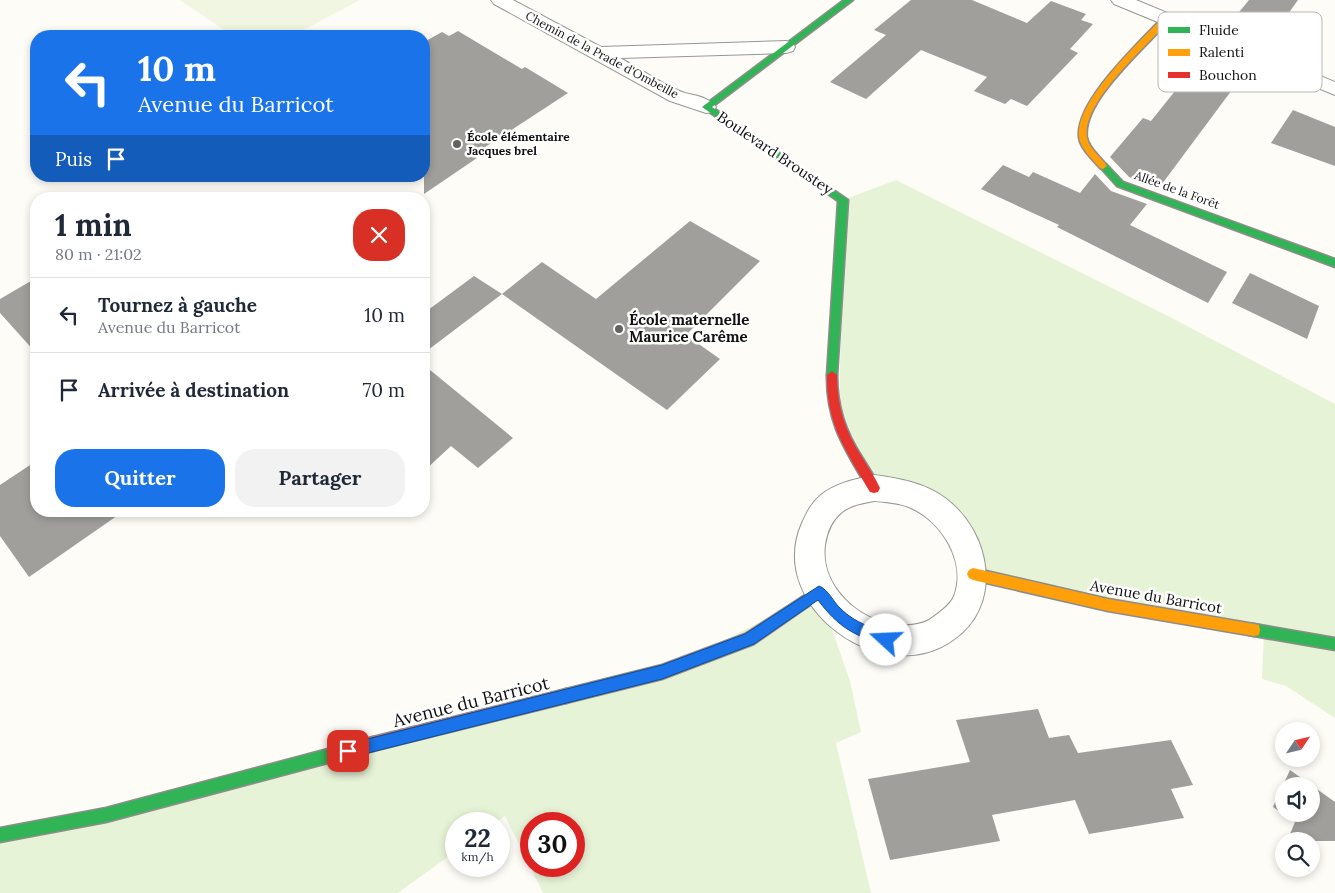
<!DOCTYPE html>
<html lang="fr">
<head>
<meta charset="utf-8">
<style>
	:root { --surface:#fff; --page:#f2f2f3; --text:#1f2937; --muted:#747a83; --line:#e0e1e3; --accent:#1a73e8 }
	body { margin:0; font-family:Lora,serif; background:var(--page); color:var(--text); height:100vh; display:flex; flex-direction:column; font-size:19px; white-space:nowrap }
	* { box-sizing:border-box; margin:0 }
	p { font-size:16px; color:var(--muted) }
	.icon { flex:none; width:28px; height:28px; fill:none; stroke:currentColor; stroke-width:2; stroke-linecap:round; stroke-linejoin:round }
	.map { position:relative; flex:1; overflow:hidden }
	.panel { position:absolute; left:30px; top:192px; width:400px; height:325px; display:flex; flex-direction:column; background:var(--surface); border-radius:20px; box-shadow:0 2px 8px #0003 }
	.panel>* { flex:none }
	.hud { position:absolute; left:30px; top:30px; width:400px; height:152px; border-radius:20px; box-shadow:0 2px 8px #0003; background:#1a73e8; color:#fff; overflow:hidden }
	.needle { width:32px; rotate:55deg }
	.buttons { position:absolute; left:1275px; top:722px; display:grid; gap:10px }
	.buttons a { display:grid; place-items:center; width:45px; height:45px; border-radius:50%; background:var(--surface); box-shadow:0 2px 8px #0003; font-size:25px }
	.speed { position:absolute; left:445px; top:812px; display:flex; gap:10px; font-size:25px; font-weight:700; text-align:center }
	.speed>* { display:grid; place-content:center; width:65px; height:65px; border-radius:50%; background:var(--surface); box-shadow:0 2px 8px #0003; line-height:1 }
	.speed small { font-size:12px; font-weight:400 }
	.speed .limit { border:8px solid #d22; background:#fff; color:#111 }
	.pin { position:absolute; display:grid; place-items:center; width:42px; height:42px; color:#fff; margin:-21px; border-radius:10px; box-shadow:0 2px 8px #0006 }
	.me { position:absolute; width:55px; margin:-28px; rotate:290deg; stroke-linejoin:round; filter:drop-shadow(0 0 4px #0008) }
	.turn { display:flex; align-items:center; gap:18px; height:105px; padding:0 25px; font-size:22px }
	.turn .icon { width:65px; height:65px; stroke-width:2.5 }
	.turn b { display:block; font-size:35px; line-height:42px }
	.then { display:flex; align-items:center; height:48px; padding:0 25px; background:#0003; gap:10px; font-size:19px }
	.round { display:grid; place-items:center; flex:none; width:52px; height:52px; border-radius:20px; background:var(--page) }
	.overview { display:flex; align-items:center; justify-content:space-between; height:85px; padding:0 25px }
	h1 { font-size:30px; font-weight:700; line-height:38px }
	.action { display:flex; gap:10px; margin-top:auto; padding:10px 25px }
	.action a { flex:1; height:58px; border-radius:20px; background:var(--accent); color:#fff; font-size:20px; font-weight:700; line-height:58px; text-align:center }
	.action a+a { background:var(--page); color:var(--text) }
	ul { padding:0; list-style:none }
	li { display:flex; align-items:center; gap:15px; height:75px; padding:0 25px; border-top:1px solid var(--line) }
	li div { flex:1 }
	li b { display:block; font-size:19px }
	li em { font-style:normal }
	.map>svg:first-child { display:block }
	.green { fill:#e7f3d7; fill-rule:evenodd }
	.pitch { fill:#f0f6e1 }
	.building { fill:#a19f9c; fill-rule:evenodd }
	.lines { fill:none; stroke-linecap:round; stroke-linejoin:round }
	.street-casing { stroke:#979795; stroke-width:2 }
	.fast-casing { stroke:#8e8d8b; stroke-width:3 }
	.slow-casing { stroke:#8e8d8b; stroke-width:3 }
	.jam-casing { stroke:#8e8d8b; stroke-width:3 }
	.street { fill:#fffffe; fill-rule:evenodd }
	.fast { fill:#30b455; fill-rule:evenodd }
	.slow { fill:#ff9f0a; fill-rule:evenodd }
	.jam { fill:#e5322d; fill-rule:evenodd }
	.route { fill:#1a73e8; stroke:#114b97 }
	.poi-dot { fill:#646362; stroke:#fff; stroke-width:2 }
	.labels { text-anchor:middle; stroke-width:5; stroke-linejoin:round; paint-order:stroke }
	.far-street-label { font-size:12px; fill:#111; stroke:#fff }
	.far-poi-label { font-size:12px; font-weight:bold; fill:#111; stroke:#fff; text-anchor:start }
	.street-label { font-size:15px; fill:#111; stroke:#fff }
	.poi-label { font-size:15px; font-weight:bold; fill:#111; stroke:#fff; text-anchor:start }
	.near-street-label { font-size:18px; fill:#111; stroke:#fff }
	.key { fill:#fff; stroke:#b8b8b8; stroke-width:1 }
	.key-label { font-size:14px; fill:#111 }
</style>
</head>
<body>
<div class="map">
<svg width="1335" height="893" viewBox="0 0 1335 893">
	<rect width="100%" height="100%" fill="#fdfcf7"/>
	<!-- green -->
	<path class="green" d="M 896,180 L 1168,316 L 1335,404 L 1335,718 L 1286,686 L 1262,679 L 1264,632 L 973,574 L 956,528 L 874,488 L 839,428 L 843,200 Z
		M 819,592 L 850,681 L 861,732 L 836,743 L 871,893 L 543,893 L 505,816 L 494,824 L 456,824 L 456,851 L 398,893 L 0,893 L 0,835 L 662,672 ZM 531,824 L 574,824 L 574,866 L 531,866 Z"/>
	<!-- pitch -->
	<path class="pitch" d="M 180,0 L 360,0 L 292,36 L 233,36 Z"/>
	<!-- building -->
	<path class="building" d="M 911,0 L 972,0 L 1027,23 L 1051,1 L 1086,14 L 1081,20 L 1093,24 L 1070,49 L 1078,53 L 1027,106 L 1011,99 L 1005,104 L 974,91 L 987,77 L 921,50 L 866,99 L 830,82 L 886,35 L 874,30 Z
		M 1249,0 L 1298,0 L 1262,50 L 1222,33 Z
		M 458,31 L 522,69 L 525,67 L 568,93 L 473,155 L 477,158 L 424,194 L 424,42 L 442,32 L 449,36 Z
		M 1211,46 L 1252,63 L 1159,188 L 1129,177 L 1110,157 L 1143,118 L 1151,121 Z
		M 1293,110 L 1335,127 L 1335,166 L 1271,143 Z
		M 1003,165 L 1029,177 L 1033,172 L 1080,193 L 1095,174 L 1111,191 L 1147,204 L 1130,225 L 1227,272 L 1208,303 L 1057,227 L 1059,225 L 981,189 Z
		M 690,221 L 760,261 L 686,335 L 720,359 L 667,410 L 502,294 L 542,262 L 596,299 Z
		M 1250,273 L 1319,306 L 1307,339 L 1232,303 Z
		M 474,276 L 502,294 L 424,353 L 424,313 Z
		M 36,278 L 36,353 L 0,313 L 0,299 Z
		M 424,365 L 513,438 L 478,468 L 451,446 L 424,471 Z
		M 36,461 L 36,511 L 124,511 L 29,577 L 0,536 L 0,485 Z
		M 1038,709 L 1049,738 L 1069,735 L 1078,753 L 1171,740 L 1193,785 L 1171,789 L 1184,818 L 1089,834 L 1075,800 L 992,815 L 1000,841 L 890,860 L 868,779 L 970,762 L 956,720 Z
		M 1290,770 L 1335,802 L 1335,841 L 1287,841 L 1295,822 L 1273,807 ZM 1284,786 L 1311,786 L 1311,814 L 1284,814 Z"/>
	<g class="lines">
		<!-- street casing -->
		<g class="street-casing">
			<path id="street" d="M 491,0 L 513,0 L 601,47 L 786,41 L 793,43 L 795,47 L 793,51 L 786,53 L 620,58 C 639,68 666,87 685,93 C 696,96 709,97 716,107 L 713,112 L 706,113 L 670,101 L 494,4 Z
				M 1111,0 L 1136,0 L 1335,82 L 1335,95 L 1114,4 Z
				M 874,475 C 898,478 925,483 945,498 C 991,532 1004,605 953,640 C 882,691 765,606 802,523 C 807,512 812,502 821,495 C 835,483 856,479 874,475 ZM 874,501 C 886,502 900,503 911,508 C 942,522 967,562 954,596 C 950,606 937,614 929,620 C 918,626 904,626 892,624 C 855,618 820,584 825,545 C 827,532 831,521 842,512 C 851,505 863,503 874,501 Z"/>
		</g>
		<!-- fast casing -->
		<g class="fast-casing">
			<path id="fast" d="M 844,0 L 853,0 L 712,107 L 848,200 L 837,375 L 832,379 L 827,375 L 838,201 L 702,107 Z
				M 1103,163 L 1106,164 L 1123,182 L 1335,259 L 1335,267 L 1117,186 L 1099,166 Z
				M 819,586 L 823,588 L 825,592 L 823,596 L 754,644 L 662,679 L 566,703 L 561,701 L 559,696 L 561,691 L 566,689 L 662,665 L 745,634 Z
				M 1254,624 L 1335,638 L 1335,650 L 1254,636 L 1249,635 L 1248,630 L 1249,625 Z
				M 373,737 L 378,739 L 380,744 L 378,749 L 373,751 L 106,822 L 0,842 L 0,828 L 106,808 Z"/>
		</g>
		<!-- slow casing -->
		<g class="slow-casing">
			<path id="slow" d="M 1163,17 L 1170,19 C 1148,46 1081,101 1087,138 C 1089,149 1101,157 1107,166 L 1103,169 L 1100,168 C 1093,160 1080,148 1079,137 C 1075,101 1140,42 1163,17 Z
				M 973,568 L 1108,599 L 1254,624 L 1259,625 L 1260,630 L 1259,635 L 1254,636 L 1108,611 L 973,580 L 969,578 L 967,574 L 969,570 Z"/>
		</g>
		<!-- jam casing -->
		<g class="jam-casing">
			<path id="jam" d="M 832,371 L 837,375 C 837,406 845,431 862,457 C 868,467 875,477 880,488 L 878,492 L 874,493 L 870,492 C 846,451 826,424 827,375 Z
				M 566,689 L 571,691 L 573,696 L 571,701 L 566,703 L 373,751 L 368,749 L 366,744 L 368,739 L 373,737 Z"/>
		</g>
		<!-- street -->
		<use href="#street" class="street"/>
		<!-- fast -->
		<use href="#fast" class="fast"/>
		<!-- slow -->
		<use href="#slow" class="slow"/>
		<!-- jam -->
		<use href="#jam" class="jam"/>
	</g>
	<!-- route -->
	<path class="route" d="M 819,586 C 829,590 833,602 841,609 C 855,623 873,628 891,635 L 893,640 L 891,644 L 886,646 C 854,635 839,628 818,600 L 754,644 L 662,679 L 348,758 L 343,756 L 340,751 L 343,746 L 348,744 L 662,665 L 745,634 Z"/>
	<!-- markers -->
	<g class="poi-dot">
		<circle cx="457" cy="144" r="5"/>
		<circle cx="619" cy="329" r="5"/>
	</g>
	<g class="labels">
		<!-- far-street labels -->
		<g class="far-street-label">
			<text transform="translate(602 55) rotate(28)" y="4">Chemin de la Prade d'Ombeille</text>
			<text transform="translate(1177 190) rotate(20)" y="4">Allée de la Forêt</text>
		</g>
		<!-- far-poi labels -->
		<g class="far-poi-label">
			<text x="467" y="141">École élémentaire<tspan x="467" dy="14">Jacques brel</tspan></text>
		</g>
		<!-- street labels -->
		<g class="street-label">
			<text transform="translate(775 153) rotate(34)" y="5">Boulevard Broustey</text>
			<text transform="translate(1156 597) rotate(10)" y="5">Avenue du Barricot</text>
		</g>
		<!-- poi labels -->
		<g class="poi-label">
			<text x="629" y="325">École maternelle<tspan x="629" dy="17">Maurice Carême</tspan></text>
		</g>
		<!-- near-street labels -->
		<g class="near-street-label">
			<text transform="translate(471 702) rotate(-14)" y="6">Avenue du Barricot</text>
		</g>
	</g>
	<!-- legend -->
	<rect x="1158" y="12" width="164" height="80" rx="8" class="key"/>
	<rect x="1168" y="27" width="22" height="6" fill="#30b455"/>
	<rect x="1168" y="49" width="22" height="7" fill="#ff9f0a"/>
	<rect x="1168" y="72" width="22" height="6" fill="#e5322d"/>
	<g class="key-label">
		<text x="1199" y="35">Fluide</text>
		<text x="1199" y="57">Ralenti</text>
		<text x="1199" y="80">Bouchon</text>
	</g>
</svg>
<div class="buttons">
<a><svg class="needle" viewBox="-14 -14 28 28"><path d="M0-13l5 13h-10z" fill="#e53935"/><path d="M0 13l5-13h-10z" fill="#747a83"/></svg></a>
<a><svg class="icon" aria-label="sound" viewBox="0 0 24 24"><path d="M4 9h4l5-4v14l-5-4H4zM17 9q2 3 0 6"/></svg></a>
<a><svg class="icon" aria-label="search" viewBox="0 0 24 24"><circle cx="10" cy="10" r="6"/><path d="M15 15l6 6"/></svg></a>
</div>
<div class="speed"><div>22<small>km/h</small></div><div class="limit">30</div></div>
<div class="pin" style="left:348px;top:751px;background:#d93025"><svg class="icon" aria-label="arrive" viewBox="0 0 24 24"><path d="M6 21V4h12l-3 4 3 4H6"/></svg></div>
<svg class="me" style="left:886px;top:640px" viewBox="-20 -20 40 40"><circle r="19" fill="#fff"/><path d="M0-13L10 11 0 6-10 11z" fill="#1a73e8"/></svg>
<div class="hud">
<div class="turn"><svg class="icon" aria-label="left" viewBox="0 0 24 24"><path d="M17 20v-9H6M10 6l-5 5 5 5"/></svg><div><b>10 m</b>Avenue du Barricot</div></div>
<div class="then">Puis<svg class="icon" aria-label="arrive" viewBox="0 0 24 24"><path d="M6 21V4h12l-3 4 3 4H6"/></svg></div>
</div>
<section class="panel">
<div class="overview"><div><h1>1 min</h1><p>80 m · 21:02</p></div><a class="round" style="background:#d93025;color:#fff"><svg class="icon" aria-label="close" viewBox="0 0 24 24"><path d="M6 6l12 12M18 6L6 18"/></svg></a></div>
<ul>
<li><svg class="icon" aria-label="left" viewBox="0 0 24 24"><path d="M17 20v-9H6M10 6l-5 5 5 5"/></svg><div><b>Tournez à gauche</b><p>Avenue du Barricot</p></div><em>10 m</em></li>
<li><svg class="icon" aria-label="arrive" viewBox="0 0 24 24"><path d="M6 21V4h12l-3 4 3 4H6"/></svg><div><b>Arrivée à destination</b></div><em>70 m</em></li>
</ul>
<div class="action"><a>Quitter</a><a>Partager</a></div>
</section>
</div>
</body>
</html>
